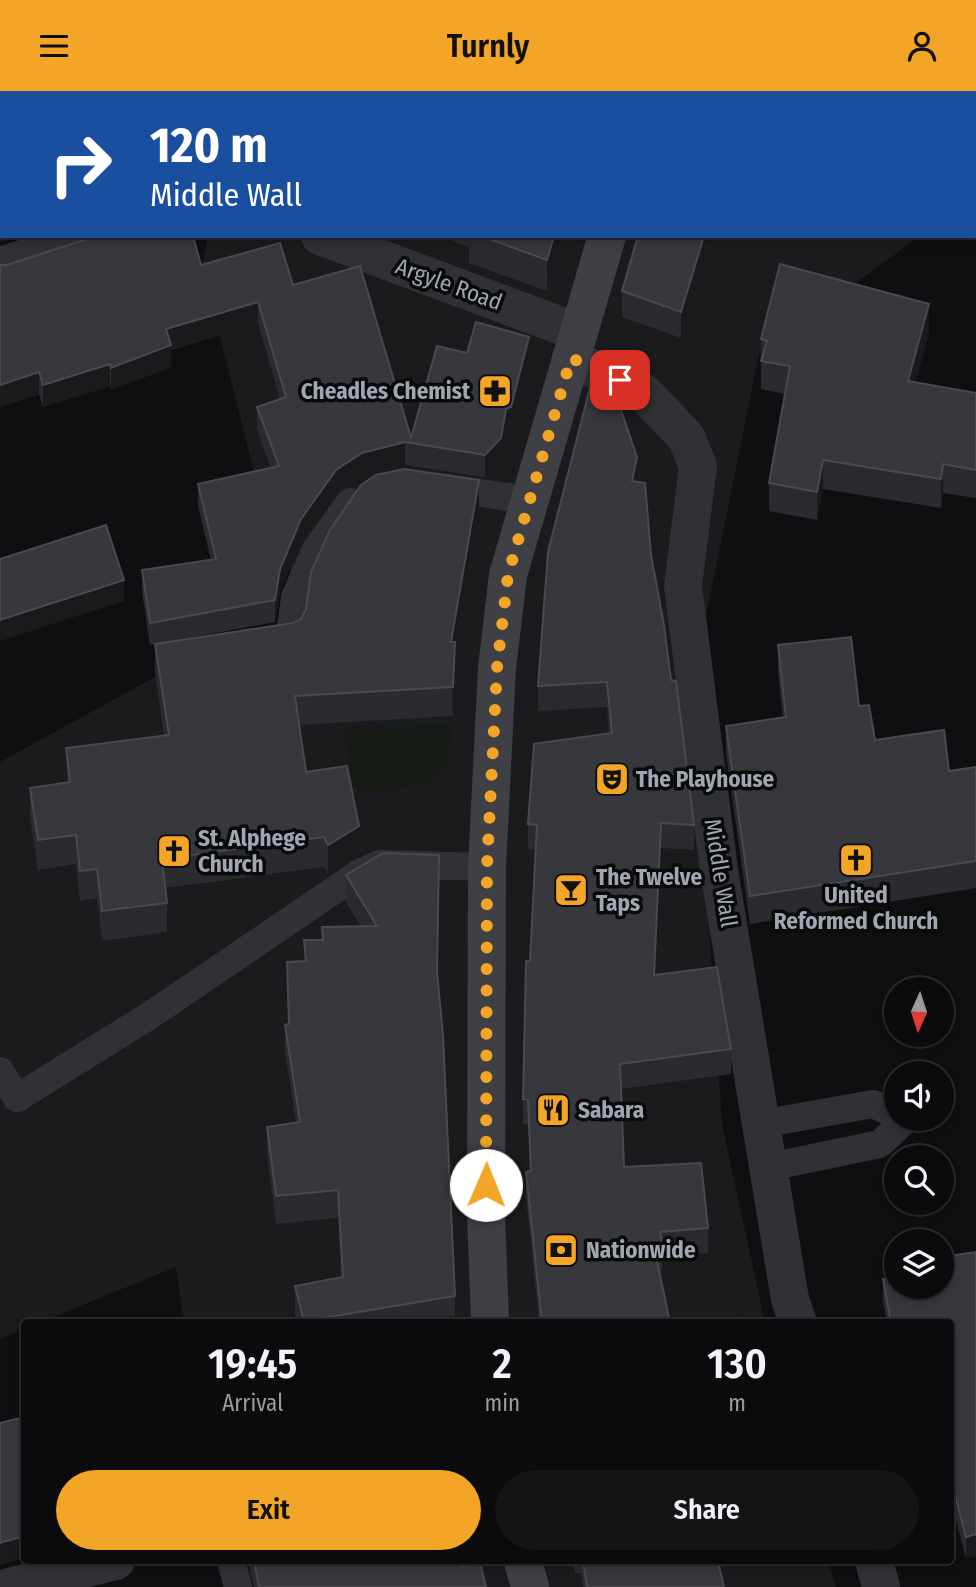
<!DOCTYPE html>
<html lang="en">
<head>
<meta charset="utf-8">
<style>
	:root { --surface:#0b0b0d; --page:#141416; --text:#f1f3f6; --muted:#9a9b9d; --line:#2b2b2e; --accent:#f2a526 }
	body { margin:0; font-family:"Fira Sans Condensed",sans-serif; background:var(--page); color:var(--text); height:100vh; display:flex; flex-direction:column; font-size:26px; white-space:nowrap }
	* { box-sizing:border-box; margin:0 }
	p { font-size:23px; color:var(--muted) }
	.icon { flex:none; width:38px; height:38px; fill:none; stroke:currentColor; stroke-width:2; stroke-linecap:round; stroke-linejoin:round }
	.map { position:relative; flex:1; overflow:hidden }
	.sheet { position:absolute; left:21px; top:1228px; width:933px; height:245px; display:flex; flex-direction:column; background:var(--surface); border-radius:7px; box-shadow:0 4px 10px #0003,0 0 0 2px var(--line) }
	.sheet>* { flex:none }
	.hud { position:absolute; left:0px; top:0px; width:976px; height:147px; box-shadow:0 4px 10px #0003,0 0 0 2px var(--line); background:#1a4fa0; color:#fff; overflow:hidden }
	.needle { width:46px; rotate:183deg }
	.controls { position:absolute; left:884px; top:886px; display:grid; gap:14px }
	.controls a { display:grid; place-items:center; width:70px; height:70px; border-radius:50%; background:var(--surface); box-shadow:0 4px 10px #0003,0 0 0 2px var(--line); font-size:35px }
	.pin { position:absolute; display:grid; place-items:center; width:60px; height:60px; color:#fff; margin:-30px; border-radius:14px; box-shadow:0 4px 10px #0006 }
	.me { position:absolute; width:77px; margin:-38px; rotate:1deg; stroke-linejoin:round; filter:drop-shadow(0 0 5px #0008) }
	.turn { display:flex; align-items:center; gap:24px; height:147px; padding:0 35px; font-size:32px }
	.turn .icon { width:91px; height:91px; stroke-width:2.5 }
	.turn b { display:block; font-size:49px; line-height:60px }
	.eta { display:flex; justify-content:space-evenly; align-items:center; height:119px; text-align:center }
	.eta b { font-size:42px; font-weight:600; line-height:49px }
	.action { display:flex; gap:14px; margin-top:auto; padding:14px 35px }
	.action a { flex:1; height:80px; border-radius:42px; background:var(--accent); color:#111; font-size:28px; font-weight:600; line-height:80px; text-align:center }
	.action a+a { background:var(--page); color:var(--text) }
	header { display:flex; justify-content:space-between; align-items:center; height:91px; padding:0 35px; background:var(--accent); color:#111; font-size:32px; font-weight:600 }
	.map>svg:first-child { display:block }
	.built { fill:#1b1b1d }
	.green { fill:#161b16 }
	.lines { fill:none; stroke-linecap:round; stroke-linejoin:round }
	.lane { stroke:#303135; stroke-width:28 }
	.street { stroke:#303135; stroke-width:38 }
	.secondary { stroke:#3e4045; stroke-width:38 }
	.wall { fill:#2b2b2f }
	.shaded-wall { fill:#1a1a1d }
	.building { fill:#37383d; stroke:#484a4f; stroke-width:2 }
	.route { stroke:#f2a526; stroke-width:12; stroke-dasharray:0 21.6 }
	.labels { text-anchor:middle; stroke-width:7; stroke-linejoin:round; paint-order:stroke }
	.street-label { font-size:23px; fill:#a0a6b2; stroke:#0a0a0b }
	.poi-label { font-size:23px; font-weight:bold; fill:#a0a6b2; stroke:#0a0a0b; text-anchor:start }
</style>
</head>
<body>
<header><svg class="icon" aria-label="menu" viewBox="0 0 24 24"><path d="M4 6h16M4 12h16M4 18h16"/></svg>Turnly<svg class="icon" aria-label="person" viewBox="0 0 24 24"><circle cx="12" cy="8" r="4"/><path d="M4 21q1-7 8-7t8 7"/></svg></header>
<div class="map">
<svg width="976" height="1496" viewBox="0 0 976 1496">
	<rect width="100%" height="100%" fill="#0f0f11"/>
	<!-- built -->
	<path class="built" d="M 193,0 L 976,0 L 976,105 L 975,2 Z
		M 208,145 L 920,145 L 759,263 L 693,589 L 722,1033 L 765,1232 L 184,1232 L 176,1176 L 38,1232 L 24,1232 L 24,1238 L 0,1248 L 0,671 L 162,582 L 316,546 L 253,377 L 202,175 Z
		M 240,1470 L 828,1470 L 836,1496 L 250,1496 Z"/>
	<!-- green -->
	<path class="green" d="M 452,633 L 448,669 L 428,692 L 375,702 L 365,702 L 352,690 L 344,637 Z"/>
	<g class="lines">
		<!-- lane -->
		<path class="lane" d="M 219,0 L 219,2
			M 441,396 L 528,409
			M 267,549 L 290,545 L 295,506 L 315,460 L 350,411
			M 0,980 L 17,1007 L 149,925 L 358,783 L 379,773 L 487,776
			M 761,1033 L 873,1013 L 896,1024
			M 769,1076 L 880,1053 L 905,1029 L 903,1027
			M 231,1470 L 238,1496"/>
		<!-- street -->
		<path class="street" d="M 320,145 L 578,241
			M 0,175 L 94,145
			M 571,267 L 643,301 L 686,346 L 698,375 L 683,495 L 719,779 L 790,1208 L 798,1232
			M 874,1470 L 881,1496
			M 9,1496 L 116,1470"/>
		<!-- secondary -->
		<path class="secondary" d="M 664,2 L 665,0
			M 490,1232 L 486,1121 L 487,776 L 497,577 L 508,484 L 607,145
			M 523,1470 L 530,1496"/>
	</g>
	<!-- wall -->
	<path class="wall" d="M 488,0 L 629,0 L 629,2 L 488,2 Z
		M 448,145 L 562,145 L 547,200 L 469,172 L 469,156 L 448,148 Z
		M 638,145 L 712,145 L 681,247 L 622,226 L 622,200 Z
		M 0,174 L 201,174 L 293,194 L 411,347 L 467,262 L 529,268 L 511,338 L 506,340 L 501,369 L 485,386 L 405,374 L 362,384 L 336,401 L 301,451 L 280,500 L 275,531 L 167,551 L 293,532 L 479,418 L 455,557 L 453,625 L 299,634 L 306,681 L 359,764 L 328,783 L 324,776 L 165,797 L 167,812 L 167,841 L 102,850 L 97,807 L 80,810 L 76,773 L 38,779 L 30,726 L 30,697 L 67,691 L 66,657 L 164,644 L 155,582 L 155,553 L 150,554 L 142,501 L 142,479 L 211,469 L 198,415 L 198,393 L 271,377 L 257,339 L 257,316 L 280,308 L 258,233 L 171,259 L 171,276 L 111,299 L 110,295 L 43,316 L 39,303 L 0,316 Z
		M 929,242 L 915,291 L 976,302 L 976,407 L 943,402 L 941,417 L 823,398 L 817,429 L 769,420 L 769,392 L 785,303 L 761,298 L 761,248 Z
		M 637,391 L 651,464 L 694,734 L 694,759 L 661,757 L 655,884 L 731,958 L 731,983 L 621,998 L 624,1076 L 708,1137 L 708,1162 L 662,1166 L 662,1179 L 659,1179 L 670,1232 L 539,1232 L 526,1106 L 526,1081 L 530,1081 L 528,1034 L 523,1033 L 523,1008 L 536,759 L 528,758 L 528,733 L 609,643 L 607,616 L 538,620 L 538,595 Z
		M 778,554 L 859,615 L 875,649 L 949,680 L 976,676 L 976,797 L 750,833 L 726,662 L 726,635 L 783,626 L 778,582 Z
		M 346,784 L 437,885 L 455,1205 L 455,1232 L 297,1232 L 295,1223 L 295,1195 L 341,1186 L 338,1127 L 276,1133 L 267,1063 L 267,1036 L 296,1032 L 285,961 L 285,934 L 288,933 L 287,871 L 304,870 L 304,849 L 322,849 L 322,836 L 360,835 L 346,811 Z
		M 976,1161 L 976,1466 L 976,1465 L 966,1467 L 950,1407 L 950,1232 L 887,1232 L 883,1209 L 883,1188 L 896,1195 Z
		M 250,1470 L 461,1470 L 462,1475 L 486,1496 L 254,1496 L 250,1478 Z
		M 572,1470 L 718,1470 L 724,1496 L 583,1496 L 581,1482 L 575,1482 Z"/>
	<!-- shaded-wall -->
	<path class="shaded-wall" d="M 616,0 L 629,0 L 629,2 L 615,2 Z
		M 855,0 L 865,0 L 864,2 L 854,2 Z
		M 2,129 L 2,145 L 21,145 L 0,152 L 0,130 Z
		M 554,145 L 562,145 L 547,200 L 547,169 Z
		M 704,145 L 712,145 L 681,247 L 681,221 Z
		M 258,211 L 258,233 L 171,259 L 171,276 L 111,299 L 111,277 L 166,238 Z
		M 929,213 L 929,242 L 908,318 L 908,290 Z
		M 529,246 L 529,268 L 511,338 L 506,340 L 501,369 L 485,386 L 485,364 L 506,318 Z
		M 110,273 L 110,295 L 43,316 L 43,294 Z
		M 39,281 L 39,303 L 0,316 L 0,294 Z
		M 405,351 L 405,374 L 362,384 L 336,401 L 301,451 L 280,500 L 275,531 L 275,509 L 280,478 L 301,428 L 336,379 L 362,362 Z
		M 637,366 L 637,391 L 632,390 Z
		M 823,369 L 823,398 L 817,429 L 817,401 Z
		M 943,373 L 943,402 L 941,417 L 941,388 Z
		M 479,389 L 479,418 L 455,557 L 453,625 L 451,551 Z
		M 124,489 L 124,510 L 0,550 L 0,529 Z
		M 661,732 L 661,757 L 654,909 L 654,884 Z
		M 359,735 L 359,764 L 328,783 L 328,754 Z
		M 976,1443 L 976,1465 L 966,1467 L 966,1446 Z
		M 24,1445 L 24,1467 L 0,1474 L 0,1452 Z"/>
	<!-- building -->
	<path class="building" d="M 27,0 L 189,0 L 189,2 L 21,2 Z
		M 242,0 L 480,0 L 481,2 L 241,2 Z
		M 495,0 L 592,0 L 591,2 L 495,2 Z
		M 603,0 L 616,0 L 615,2 L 606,2 Z
		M 784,0 L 855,0 L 854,2 L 783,2 Z
		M 2,8 L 2,129 L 0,130 L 0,9 Z
		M 96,145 L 193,145 L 201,174 L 280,152 L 293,194 L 360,175 L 411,347 L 437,255 L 467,262 L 476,231 L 529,246 L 511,316 L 506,318 L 501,347 L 485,364 L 405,351 L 362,362 L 336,379 L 301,428 L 280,478 L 275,509 L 150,532 L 142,479 L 216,468 L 198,393 L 279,375 L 257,316 L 286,306 L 258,211 L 166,238 L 171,254 L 111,277 L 110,273 L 43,294 L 39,281 L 0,294 L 0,174 L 7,174 Z
		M 481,145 L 554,145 L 547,169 Z
		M 638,145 L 704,145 L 681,221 L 622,200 Z
		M 780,173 L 929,213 L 908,290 L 976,302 L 976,379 L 943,373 L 941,388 L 823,369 L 817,401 L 769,392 L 790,275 L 761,270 L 767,250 L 761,248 Z
		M 595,277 L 609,284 L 637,366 L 632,390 L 645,392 L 651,464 L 664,534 L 671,589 L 676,590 L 694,734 L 661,732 L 654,884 L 717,876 L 731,958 L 620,973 L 624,1076 L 701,1072 L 708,1137 L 660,1141 L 662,1154 L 654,1155 L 670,1232 L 542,1232 L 526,1081 L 531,1080 L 528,1009 L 523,1008 L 526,870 L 530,870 L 537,734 L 528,733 L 534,653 L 612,642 L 607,591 L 538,595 L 548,461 Z
		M 404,378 L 479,389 L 451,551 L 455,551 L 453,596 L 295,605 L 306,681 L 347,675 L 359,735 L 328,754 L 324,746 L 162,768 L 167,812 L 102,820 L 97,778 L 80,780 L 76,744 L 38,749 L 30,697 L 70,691 L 66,657 L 169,644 L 155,553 L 293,532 L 301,528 L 306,518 L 311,481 L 330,439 L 361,394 L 376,384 Z
		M 106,434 L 124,489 L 0,529 L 0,468 Z
		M 851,546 L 859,615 L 869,614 L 875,649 L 944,639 L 949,680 L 976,676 L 976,770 L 750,805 L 726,635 L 786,626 L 778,554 Z
		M 383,762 L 439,764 L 437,881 L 443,944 L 455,1205 L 304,1230 L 295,1195 L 343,1186 L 338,1099 L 276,1105 L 267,1036 L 300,1031 L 285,934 L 289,933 L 287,871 L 306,870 L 304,849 L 323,849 L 322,836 L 377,835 L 346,784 Z
		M 976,1161 L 976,1445 L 976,1443 L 966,1446 L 950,1385 L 950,1232 L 891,1232 L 883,1188 L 896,1186 L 896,1195 L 942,1195 L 942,1166 Z
		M 741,1227 L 742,1232 L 721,1232 Z
		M 24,1326 L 24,1445 L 0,1452 L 0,1332 Z
		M 254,1470 L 461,1470 L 462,1475 L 480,1472 L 486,1496 L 259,1496 Z
		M 583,1470 L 718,1470 L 724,1496 L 587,1496 Z"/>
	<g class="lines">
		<!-- route -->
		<path class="route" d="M 486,1094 L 487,776 L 497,577 L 508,484 L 571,267 L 620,289"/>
	</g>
	<!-- icons -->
	<defs>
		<g id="pharmacy-square" transform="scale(1.75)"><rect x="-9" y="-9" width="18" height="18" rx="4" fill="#f2a526" stroke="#0a0a0b"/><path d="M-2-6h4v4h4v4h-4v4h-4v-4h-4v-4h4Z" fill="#111"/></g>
		<g id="theatre-square" transform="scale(1.75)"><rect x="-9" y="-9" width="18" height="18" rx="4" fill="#f2a526" stroke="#0a0a0b"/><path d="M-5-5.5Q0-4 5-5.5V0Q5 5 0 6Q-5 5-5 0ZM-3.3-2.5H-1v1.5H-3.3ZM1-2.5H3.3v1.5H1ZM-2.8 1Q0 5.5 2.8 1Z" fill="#111"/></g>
		<g id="church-square" transform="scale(1.75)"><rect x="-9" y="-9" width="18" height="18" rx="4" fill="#f2a526" stroke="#0a0a0b"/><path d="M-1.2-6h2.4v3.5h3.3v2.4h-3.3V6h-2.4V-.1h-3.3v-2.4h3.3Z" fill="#111"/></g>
		<g id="bar-square" transform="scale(1.75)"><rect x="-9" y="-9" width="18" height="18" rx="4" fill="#f2a526" stroke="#0a0a0b"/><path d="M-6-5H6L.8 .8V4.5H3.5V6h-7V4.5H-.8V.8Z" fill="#111"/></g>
		<g id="restaurant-square" transform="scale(1.75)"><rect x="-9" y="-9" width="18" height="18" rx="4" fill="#f2a526" stroke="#0a0a0b"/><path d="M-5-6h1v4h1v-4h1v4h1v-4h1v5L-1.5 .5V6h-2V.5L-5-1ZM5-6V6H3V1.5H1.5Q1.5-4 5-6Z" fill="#111"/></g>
		<g id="bank-square" transform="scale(1.75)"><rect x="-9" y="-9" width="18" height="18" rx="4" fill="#f2a526" stroke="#0a0a0b"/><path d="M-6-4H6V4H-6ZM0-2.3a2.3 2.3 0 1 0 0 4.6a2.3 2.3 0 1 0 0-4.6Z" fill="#111"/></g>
	</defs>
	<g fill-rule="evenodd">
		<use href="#pharmacy-square" x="495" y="300"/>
		<use href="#theatre-square" x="612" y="688"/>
		<use href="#church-square" x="174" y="760"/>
		<use href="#church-square" x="856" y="769"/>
		<use href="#bar-square" x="571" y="799"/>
		<use href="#restaurant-square" x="553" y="1019"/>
		<use href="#bank-square" x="561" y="1159"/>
	</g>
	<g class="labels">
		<!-- street labels -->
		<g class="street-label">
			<text transform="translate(449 193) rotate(20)" y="8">Argyle Road</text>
			<text transform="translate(721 782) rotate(81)" y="8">Middle Wall</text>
		</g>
		<!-- poi labels -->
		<g class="poi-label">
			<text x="470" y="308" text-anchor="end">Cheadles Chemist</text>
			<text x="636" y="696">The Playhouse</text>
			<text x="198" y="755">St. Alphege<tspan x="198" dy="26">Church</tspan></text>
			<text x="596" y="794">The Twelve<tspan x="596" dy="26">Taps</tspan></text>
			<text x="856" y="812" text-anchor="middle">United<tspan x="856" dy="26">Reformed Church</tspan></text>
			<text x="578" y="1027">Sabara</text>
			<text x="586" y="1167">Nationwide</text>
		</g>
	</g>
</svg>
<div class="controls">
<a><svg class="needle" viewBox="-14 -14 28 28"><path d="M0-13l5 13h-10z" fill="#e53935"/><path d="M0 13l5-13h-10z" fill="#9a9b9d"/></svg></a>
<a><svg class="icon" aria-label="sound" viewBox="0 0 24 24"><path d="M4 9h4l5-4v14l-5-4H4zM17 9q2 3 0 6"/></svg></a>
<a><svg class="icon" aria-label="search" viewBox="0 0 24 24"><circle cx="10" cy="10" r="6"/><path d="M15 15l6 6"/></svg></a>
<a><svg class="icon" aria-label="layers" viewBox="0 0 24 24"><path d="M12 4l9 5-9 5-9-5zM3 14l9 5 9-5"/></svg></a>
</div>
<div class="pin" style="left:620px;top:289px;background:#d93025"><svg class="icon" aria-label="arrive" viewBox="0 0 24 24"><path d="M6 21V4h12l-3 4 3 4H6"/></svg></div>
<svg class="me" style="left:486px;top:1094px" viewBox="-20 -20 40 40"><circle r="19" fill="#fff"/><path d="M0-13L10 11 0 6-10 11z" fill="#f2a526"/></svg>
<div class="hud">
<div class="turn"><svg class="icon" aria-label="right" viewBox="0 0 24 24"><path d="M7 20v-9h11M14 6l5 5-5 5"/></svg><div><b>120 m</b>Middle Wall</div></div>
</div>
<section class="sheet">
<div class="eta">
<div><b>19:45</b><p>Arrival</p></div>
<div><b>2</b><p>min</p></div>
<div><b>130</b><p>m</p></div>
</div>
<div class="action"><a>Exit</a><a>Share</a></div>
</section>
</div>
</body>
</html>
